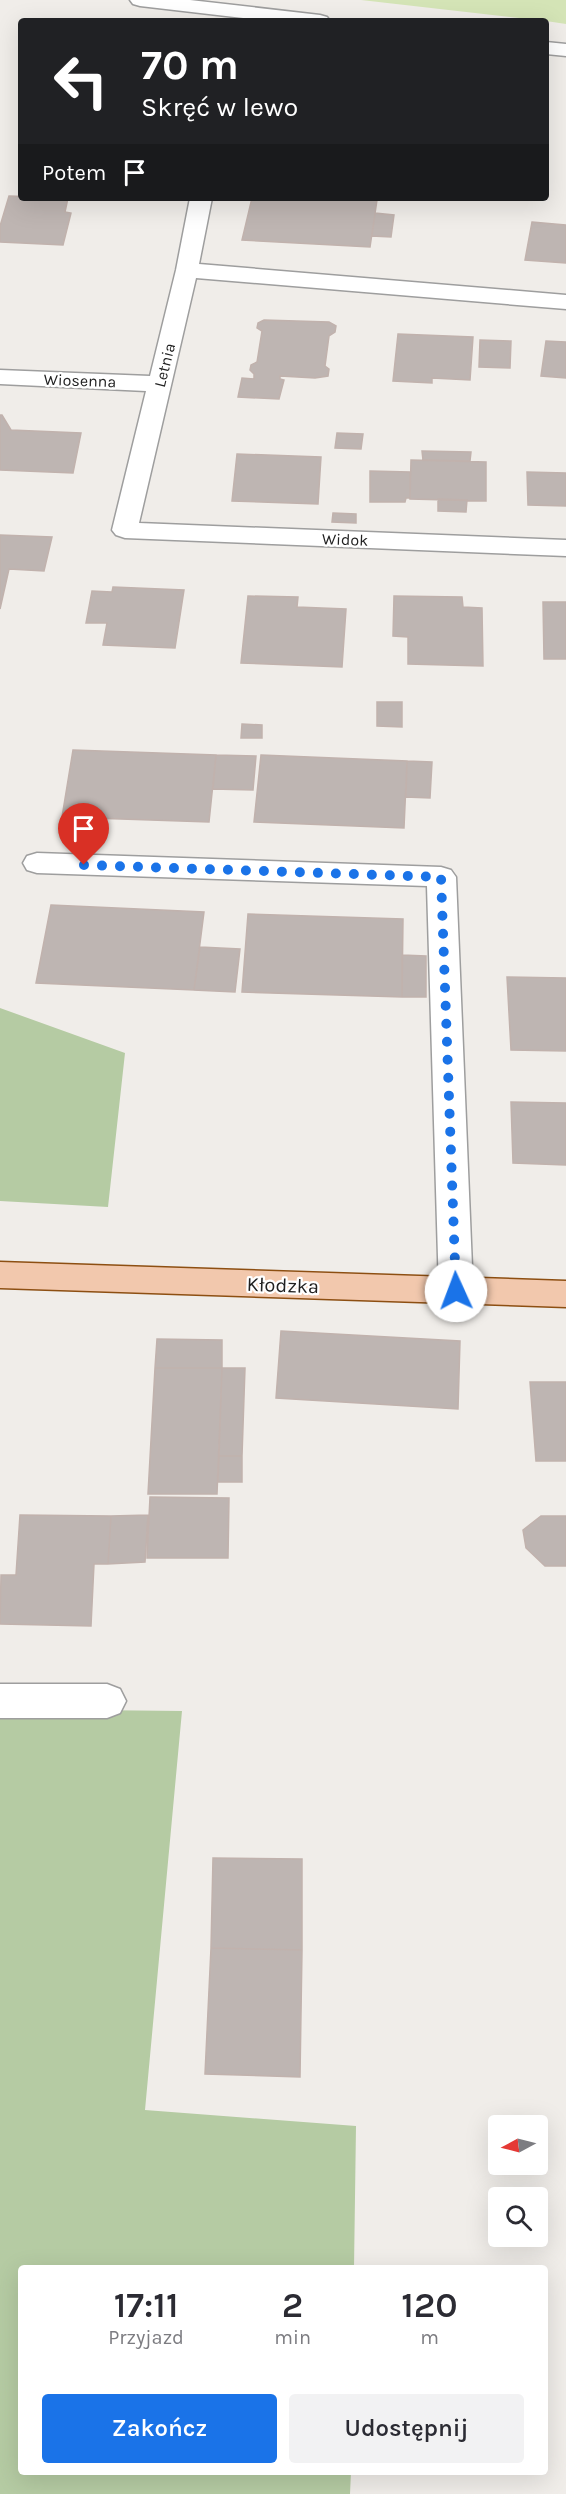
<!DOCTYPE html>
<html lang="pl">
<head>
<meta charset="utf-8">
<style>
	:root { --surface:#fff; --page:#f2f2f3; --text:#2b2b33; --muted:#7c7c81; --accent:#1a73e8 }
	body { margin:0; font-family:Karla,sans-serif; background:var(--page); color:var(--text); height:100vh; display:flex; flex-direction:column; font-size:22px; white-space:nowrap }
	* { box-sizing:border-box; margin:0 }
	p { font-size:20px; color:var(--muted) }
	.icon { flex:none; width:33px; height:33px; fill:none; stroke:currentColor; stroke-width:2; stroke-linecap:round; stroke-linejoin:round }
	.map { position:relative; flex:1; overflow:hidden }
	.panel { position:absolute; left:18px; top:2265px; width:530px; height:210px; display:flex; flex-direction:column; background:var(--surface); border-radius:6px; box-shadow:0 6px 24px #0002 }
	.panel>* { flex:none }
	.top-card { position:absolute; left:18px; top:18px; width:531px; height:183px; border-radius:6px; box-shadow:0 6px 24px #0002; background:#202124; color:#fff; overflow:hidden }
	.needle { width:39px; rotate:263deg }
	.buttons { position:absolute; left:488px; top:2115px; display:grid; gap:12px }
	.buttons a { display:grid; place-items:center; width:60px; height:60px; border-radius:6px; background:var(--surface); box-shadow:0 6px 24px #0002; font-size:30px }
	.pin { position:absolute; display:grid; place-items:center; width:51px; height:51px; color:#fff; margin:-62px -26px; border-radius:50% 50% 50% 0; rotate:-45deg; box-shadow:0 0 6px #0007 }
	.pin .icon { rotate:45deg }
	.me { position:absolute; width:66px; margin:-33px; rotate:358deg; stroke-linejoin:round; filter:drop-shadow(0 0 4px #0008) }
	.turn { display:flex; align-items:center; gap:21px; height:126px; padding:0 24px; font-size:27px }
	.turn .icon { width:78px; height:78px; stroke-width:2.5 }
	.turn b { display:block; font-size:42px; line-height:51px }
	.then { display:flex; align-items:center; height:57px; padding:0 24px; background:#0003; gap:12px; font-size:22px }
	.eta { display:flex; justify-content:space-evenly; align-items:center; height:102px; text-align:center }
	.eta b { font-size:36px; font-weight:600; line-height:42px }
	.action { display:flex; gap:12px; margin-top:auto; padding:12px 24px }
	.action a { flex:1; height:69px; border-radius:6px; background:var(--accent); color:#fff; font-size:24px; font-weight:600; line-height:69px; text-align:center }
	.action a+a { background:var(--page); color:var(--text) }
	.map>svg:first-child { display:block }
	.grass { fill:#d4e4b6 }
	.forest { fill:#b5cba3 }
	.building { fill:#beb5b2; stroke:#c1b2ad; stroke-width:1.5 }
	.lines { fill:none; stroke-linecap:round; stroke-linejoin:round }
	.minor-casing { stroke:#9e9e9e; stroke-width:3 }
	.major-casing { stroke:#8d4f12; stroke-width:3 }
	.minor { fill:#fff; fill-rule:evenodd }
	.major { fill:#f2c8ad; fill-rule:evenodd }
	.route { stroke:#1a73e8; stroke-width:10; stroke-dasharray:0 18 }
	.labels { text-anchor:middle; stroke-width:4.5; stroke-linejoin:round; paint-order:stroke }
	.far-street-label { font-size:16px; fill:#212121; stroke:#fff }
	.street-label { font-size:20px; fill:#212121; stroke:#fff }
</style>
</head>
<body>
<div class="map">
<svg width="566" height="2494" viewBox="0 0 566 2494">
	<rect width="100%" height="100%" fill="#f0ede9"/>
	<!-- grass -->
	<path class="grass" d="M 361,0 L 566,0 L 566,24 L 546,21 Z"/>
	<!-- forest -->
	<path class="forest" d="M 0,1008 L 125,1053 L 108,1207 L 0,1201 Z
		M 0,1709 L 182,1711 L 145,2110 L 356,2126 L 354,2268 L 21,2268 L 21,2472 L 351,2472 L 350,2494 L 0,2494 Z"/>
	<!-- building -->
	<path class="building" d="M 9,196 L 68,198 L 65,212 L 71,213 L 63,245 L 0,242 L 0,226 Z
		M 252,198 L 377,200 L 370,247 L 242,240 Z
		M 375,213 L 394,215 L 391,237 L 372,236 Z
		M 532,222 L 566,225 L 566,263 L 525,260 Z
		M 264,320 L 329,322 L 336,326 L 335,332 L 329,336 L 325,366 L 329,369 L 328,376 L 315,378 L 280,376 L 280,379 L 284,380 L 279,399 L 238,397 L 242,378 L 254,379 L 254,374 L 250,370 L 251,365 L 257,362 L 262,331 L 257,328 L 258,323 Z
		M 398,334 L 473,337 L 470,380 L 432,378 L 432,383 L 393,381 Z
		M 480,340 L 511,341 L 510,368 L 479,367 Z
		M 546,341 L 566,342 L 566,378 L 541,376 Z
		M 0,415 L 2,415 L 11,430 L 81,433 L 73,473 L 0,470 Z
		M 337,433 L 363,434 L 361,449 L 335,448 Z
		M 422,451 L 471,452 L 470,461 L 423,460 Z
		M 237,454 L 321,457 L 318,504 L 232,501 Z
		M 411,460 L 486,462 L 486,501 L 410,499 Z
		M 370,471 L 410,472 L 410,498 L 406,498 L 405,502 L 370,502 Z
		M 527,472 L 566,473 L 566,506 L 528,505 Z
		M 438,499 L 467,500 L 466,512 L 438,511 Z
		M 333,513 L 356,514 L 356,523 L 332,522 Z
		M 0,535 L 52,537 L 44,571 L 9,569 L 0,609 Z
		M 113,587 L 184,590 L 175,648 L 103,645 L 107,623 L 86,623 L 92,591 L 112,592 Z
		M 248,596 L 298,597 L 297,607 L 346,609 L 342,667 L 241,663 Z
		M 394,596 L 462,597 L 463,607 L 482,608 L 483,666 L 408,664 L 408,637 L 393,636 Z
		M 543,602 L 566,602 L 566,659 L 544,659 Z
		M 377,702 L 402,702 L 402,727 L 377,726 Z
		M 242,724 L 262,725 L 262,738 L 241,738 Z
		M 73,750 L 216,755 L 209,822 L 62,817 Z
		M 216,755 L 256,756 L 253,790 L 213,789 Z
		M 261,755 L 407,761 L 404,828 L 254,822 Z
		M 407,761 L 432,762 L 430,798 L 406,797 Z
		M 51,905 L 204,912 L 194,990 L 36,983 Z
		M 248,914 L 403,919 L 402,997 L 242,992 Z
		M 200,947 L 240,949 L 235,992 L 194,990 Z
		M 402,955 L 426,956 L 426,997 L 402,997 Z
		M 507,977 L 566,978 L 566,1051 L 511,1050 Z
		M 511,1102 L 566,1103 L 566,1165 L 513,1163 Z
		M 281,1331 L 460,1341 L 458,1409 L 276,1398 Z
		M 157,1339 L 222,1340 L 222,1368 L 155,1368 Z
		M 155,1368 L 222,1368 L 217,1494 L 148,1494 Z
		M 222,1368 L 245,1368 L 242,1456 L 219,1456 Z
		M 530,1382 L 566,1382 L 566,1461 L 536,1461 Z
		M 219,1456 L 242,1456 L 242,1482 L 218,1482 Z
		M 150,1497 L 229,1498 L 228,1558 L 147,1558 Z
		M 20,1515 L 111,1516 L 108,1564 L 94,1564 L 91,1626 L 0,1624 L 1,1575 L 16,1575 Z
		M 148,1515 L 145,1562 L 108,1564 L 111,1516 Z
		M 541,1516 L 566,1516 L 566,1566 L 545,1566 L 526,1548 L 523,1530 Z
		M 213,1858 L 302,1859 L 302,1950 L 211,1948 Z
		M 211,1948 L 302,1950 L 300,2077 L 205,2074 Z"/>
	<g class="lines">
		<!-- minor casing -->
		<g class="minor-casing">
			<path id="minor" d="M 130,0 L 190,0 L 320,15 L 327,17 L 330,21 L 269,21 L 140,6 L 133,4 Z
				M 546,42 L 566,44 L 566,56 L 546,54 Z
				M 190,198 L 212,198 L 199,264 L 566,295 L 566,309 L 196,278 L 139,523 L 566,540 L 566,556 L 125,538 L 116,535 L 112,530 L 146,391 L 0,384 L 0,370 L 150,376 L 176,270 Z
				M 37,853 L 441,867 L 451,870 L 456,877 L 473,1291 L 468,1300 L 456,1304 L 444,1300 L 439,1291 L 427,886 L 37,873 L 27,870 L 23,863 L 27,856 Z
				M 0,1684 L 107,1684 L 120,1689 L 126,1701 L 120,1713 L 107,1718 L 0,1718 Z"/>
		</g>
		<!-- major casing -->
		<g class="major-casing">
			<path id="major" d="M 0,1262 L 566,1281 L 566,1307 L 0,1288 Z"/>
		</g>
		<!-- minor -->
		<use href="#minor" class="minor"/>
		<!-- major -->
		<use href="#major" class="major"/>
	</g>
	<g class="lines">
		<!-- route -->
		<path class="route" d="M 84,865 L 441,877 L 456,1291"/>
	</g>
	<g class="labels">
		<!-- far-street labels -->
		<g class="far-street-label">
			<text transform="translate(164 365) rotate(-76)" y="6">Letnia</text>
			<text transform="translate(80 380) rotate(2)" y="6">Wiosenna</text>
			<text transform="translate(345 539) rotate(2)" y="6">Widok</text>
		</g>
		<!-- street labels -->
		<g class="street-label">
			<text transform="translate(283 1285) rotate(2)" y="7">Kłodzka</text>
		</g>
	</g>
</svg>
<div class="buttons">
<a><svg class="needle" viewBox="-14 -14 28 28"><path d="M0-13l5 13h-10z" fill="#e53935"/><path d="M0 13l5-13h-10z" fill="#7c7c81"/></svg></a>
<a><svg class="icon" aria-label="search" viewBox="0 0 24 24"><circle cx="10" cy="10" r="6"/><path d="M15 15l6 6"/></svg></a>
</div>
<div class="pin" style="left:84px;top:865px;background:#d93025"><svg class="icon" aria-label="arrive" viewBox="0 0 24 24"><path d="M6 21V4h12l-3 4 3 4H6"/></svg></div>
<svg class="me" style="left:456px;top:1291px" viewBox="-20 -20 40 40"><circle r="19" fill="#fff"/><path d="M0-13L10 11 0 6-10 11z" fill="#1a73e8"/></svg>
<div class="top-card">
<div class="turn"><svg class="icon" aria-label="left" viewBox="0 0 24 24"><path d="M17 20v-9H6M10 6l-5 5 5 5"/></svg><div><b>70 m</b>Skręć w lewo</div></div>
<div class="then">Potem<svg class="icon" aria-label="arrive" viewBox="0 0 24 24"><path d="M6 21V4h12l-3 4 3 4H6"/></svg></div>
</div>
<section class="panel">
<div class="eta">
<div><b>17:11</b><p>Przyjazd</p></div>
<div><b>2</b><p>min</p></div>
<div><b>120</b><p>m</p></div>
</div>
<div class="action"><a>Zakończ</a><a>Udostępnij</a></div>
</section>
</div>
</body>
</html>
